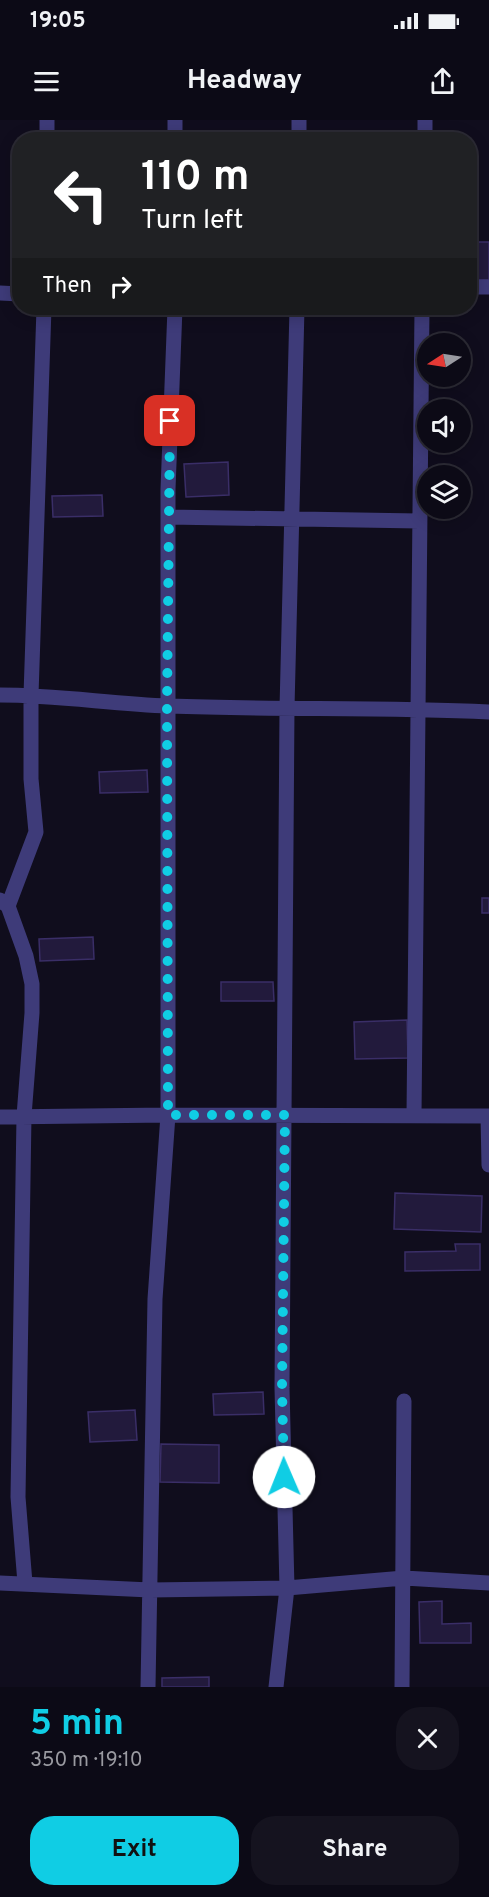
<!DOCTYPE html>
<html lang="en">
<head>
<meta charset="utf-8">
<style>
	:root { --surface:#0c0a16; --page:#15131f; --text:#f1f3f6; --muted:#9a9aa1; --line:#2c2b35; --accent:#10cde4 }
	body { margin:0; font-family:Overpass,sans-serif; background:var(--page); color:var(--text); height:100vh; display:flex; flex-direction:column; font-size:22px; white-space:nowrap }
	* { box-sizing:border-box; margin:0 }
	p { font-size:20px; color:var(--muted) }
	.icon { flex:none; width:33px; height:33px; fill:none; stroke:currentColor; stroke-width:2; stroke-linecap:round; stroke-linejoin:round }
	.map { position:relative; height:1567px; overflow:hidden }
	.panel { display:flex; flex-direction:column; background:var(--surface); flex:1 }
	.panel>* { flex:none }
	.top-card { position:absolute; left:12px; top:12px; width:465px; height:183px; border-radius:24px; box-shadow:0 3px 15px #0003,0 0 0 2px var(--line); background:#202124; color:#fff; overflow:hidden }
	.needle { width:39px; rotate:258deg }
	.tools { position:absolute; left:417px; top:213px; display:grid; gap:12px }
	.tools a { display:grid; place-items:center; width:54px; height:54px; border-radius:50%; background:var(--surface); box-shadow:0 3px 15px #0003,0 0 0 2px var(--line); font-size:30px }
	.pin { position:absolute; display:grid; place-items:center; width:51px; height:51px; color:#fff; margin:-26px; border-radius:12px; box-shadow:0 3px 9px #0006 }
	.me { position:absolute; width:66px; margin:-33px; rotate:359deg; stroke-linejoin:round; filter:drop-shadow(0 0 4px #0008) }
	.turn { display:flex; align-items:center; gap:21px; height:126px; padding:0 30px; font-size:27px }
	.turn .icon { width:78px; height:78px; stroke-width:2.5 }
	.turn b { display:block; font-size:42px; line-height:51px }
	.then { display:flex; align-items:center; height:57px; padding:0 30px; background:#0003; gap:12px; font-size:22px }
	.round { display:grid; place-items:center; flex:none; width:63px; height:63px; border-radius:24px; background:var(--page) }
	.headline { display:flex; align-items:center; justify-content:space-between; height:102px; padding:0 30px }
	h1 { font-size:36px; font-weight:700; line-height:45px; color:var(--accent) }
	.primary-button { display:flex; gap:12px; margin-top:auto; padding:12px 30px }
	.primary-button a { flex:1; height:69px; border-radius:24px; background:var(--accent); color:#111; font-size:24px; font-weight:700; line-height:69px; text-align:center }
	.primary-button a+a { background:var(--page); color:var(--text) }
	.status { display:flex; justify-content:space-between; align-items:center; height:42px; padding:0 30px; background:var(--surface); direction:ltr }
	.status svg { height:16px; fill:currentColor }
	header { display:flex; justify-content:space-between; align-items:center; height:78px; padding:0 30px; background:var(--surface); font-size:27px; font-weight:700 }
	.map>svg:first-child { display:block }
	.building { fill:#221a3c; stroke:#3a2e67; stroke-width:1.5 }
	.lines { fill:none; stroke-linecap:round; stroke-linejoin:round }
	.minor { stroke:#3e3b79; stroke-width:15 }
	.route { stroke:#10cde4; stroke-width:10; stroke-dasharray:0 18 }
</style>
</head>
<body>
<div class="status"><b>19:05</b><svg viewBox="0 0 49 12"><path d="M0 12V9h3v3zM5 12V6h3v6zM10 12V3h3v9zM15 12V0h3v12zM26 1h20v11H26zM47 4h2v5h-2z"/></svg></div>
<header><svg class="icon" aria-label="menu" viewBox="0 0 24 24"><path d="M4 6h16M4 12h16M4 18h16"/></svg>Headway<svg class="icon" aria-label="share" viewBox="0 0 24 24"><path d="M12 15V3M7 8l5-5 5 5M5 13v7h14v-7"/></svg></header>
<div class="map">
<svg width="489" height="1567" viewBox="0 0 489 1567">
	<rect width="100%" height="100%" fill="#100d1d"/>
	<!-- building -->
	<path class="building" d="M 470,122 L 489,122 L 489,160 L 470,160 Z
		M 228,342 L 229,375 L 186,377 L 184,344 Z
		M 102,375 L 103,396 L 53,397 L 52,376 Z
		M 147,650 L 148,672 L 100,673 L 99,652 Z
		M 482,778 L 489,778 L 489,793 L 482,793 Z
		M 93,817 L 94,839 L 40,841 L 39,819 Z
		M 221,862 L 273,862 L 274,881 L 221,881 Z
		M 407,900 L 408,938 L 355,939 L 354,902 Z
		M 395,1073 L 482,1076 L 481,1112 L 394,1109 Z
		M 455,1124 L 480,1124 L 480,1150 L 405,1151 L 405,1132 L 456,1131 Z
		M 263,1272 L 264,1294 L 214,1295 L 213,1274 Z
		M 135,1290 L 137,1320 L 90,1322 L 88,1292 Z
		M 161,1324 L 219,1325 L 219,1363 L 160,1362 Z
		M 442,1481 L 442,1504 L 471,1503 L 471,1523 L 420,1523 L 419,1482 Z
		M 209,1557 L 209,1567 L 162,1567 L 162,1558 Z"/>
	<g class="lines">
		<!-- minor -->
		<path class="minor" d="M 175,0 L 175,20
			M 47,20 L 47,0
			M 299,20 L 299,0
			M 425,20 L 425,0
			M 470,167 L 489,167
			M 0,173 L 20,174
			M 168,397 L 419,401
			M 0,575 C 57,575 112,584 169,586 C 276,590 382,587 489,592
			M 0,780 L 8,786 L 26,836 L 32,864 L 32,893 L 24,996 L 18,1377 L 25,1463
			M 8,786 L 36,712 L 31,659 L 31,575 L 44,188
			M 414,996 L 422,188
			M 488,996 L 489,1045
			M 0,997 L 168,995 L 489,996
			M 0,1463 L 150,1470 L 287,1468 L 282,1268 L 287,588 L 297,188
			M 148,1567 L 155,1179 L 168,995 L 168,369 L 175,188
			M 276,1567 L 287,1468 L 404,1458 L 489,1463
			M 402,1567 L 404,1281"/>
	</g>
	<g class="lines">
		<!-- route -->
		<path class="route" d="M 170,301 L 167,586 L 168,995 L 285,995 L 282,1268 L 284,1357"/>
	</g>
</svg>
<div class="tools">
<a><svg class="needle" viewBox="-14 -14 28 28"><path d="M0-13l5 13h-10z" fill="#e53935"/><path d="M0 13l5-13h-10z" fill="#9a9aa1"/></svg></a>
<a><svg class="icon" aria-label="sound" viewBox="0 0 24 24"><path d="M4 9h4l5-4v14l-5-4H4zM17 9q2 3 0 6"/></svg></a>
<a><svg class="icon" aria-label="layers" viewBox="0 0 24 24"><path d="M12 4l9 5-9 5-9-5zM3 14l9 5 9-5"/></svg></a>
</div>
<div class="pin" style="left:170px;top:301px;background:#d93025"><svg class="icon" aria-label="arrive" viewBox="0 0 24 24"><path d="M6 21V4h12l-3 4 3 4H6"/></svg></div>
<svg class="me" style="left:284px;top:1357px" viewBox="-20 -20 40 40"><circle r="19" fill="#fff"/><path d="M0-13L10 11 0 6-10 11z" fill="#10cde4"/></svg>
<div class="top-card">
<div class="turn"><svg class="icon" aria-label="left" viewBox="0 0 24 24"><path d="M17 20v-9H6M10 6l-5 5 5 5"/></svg><div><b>110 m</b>Turn left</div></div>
<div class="then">Then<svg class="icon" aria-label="right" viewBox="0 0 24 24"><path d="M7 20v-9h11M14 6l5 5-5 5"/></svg></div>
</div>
</div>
<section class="panel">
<div class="headline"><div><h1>5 min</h1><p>350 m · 19:10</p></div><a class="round"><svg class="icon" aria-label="close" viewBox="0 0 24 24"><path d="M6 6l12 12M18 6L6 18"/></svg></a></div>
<div class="primary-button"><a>Exit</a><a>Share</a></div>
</section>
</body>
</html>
